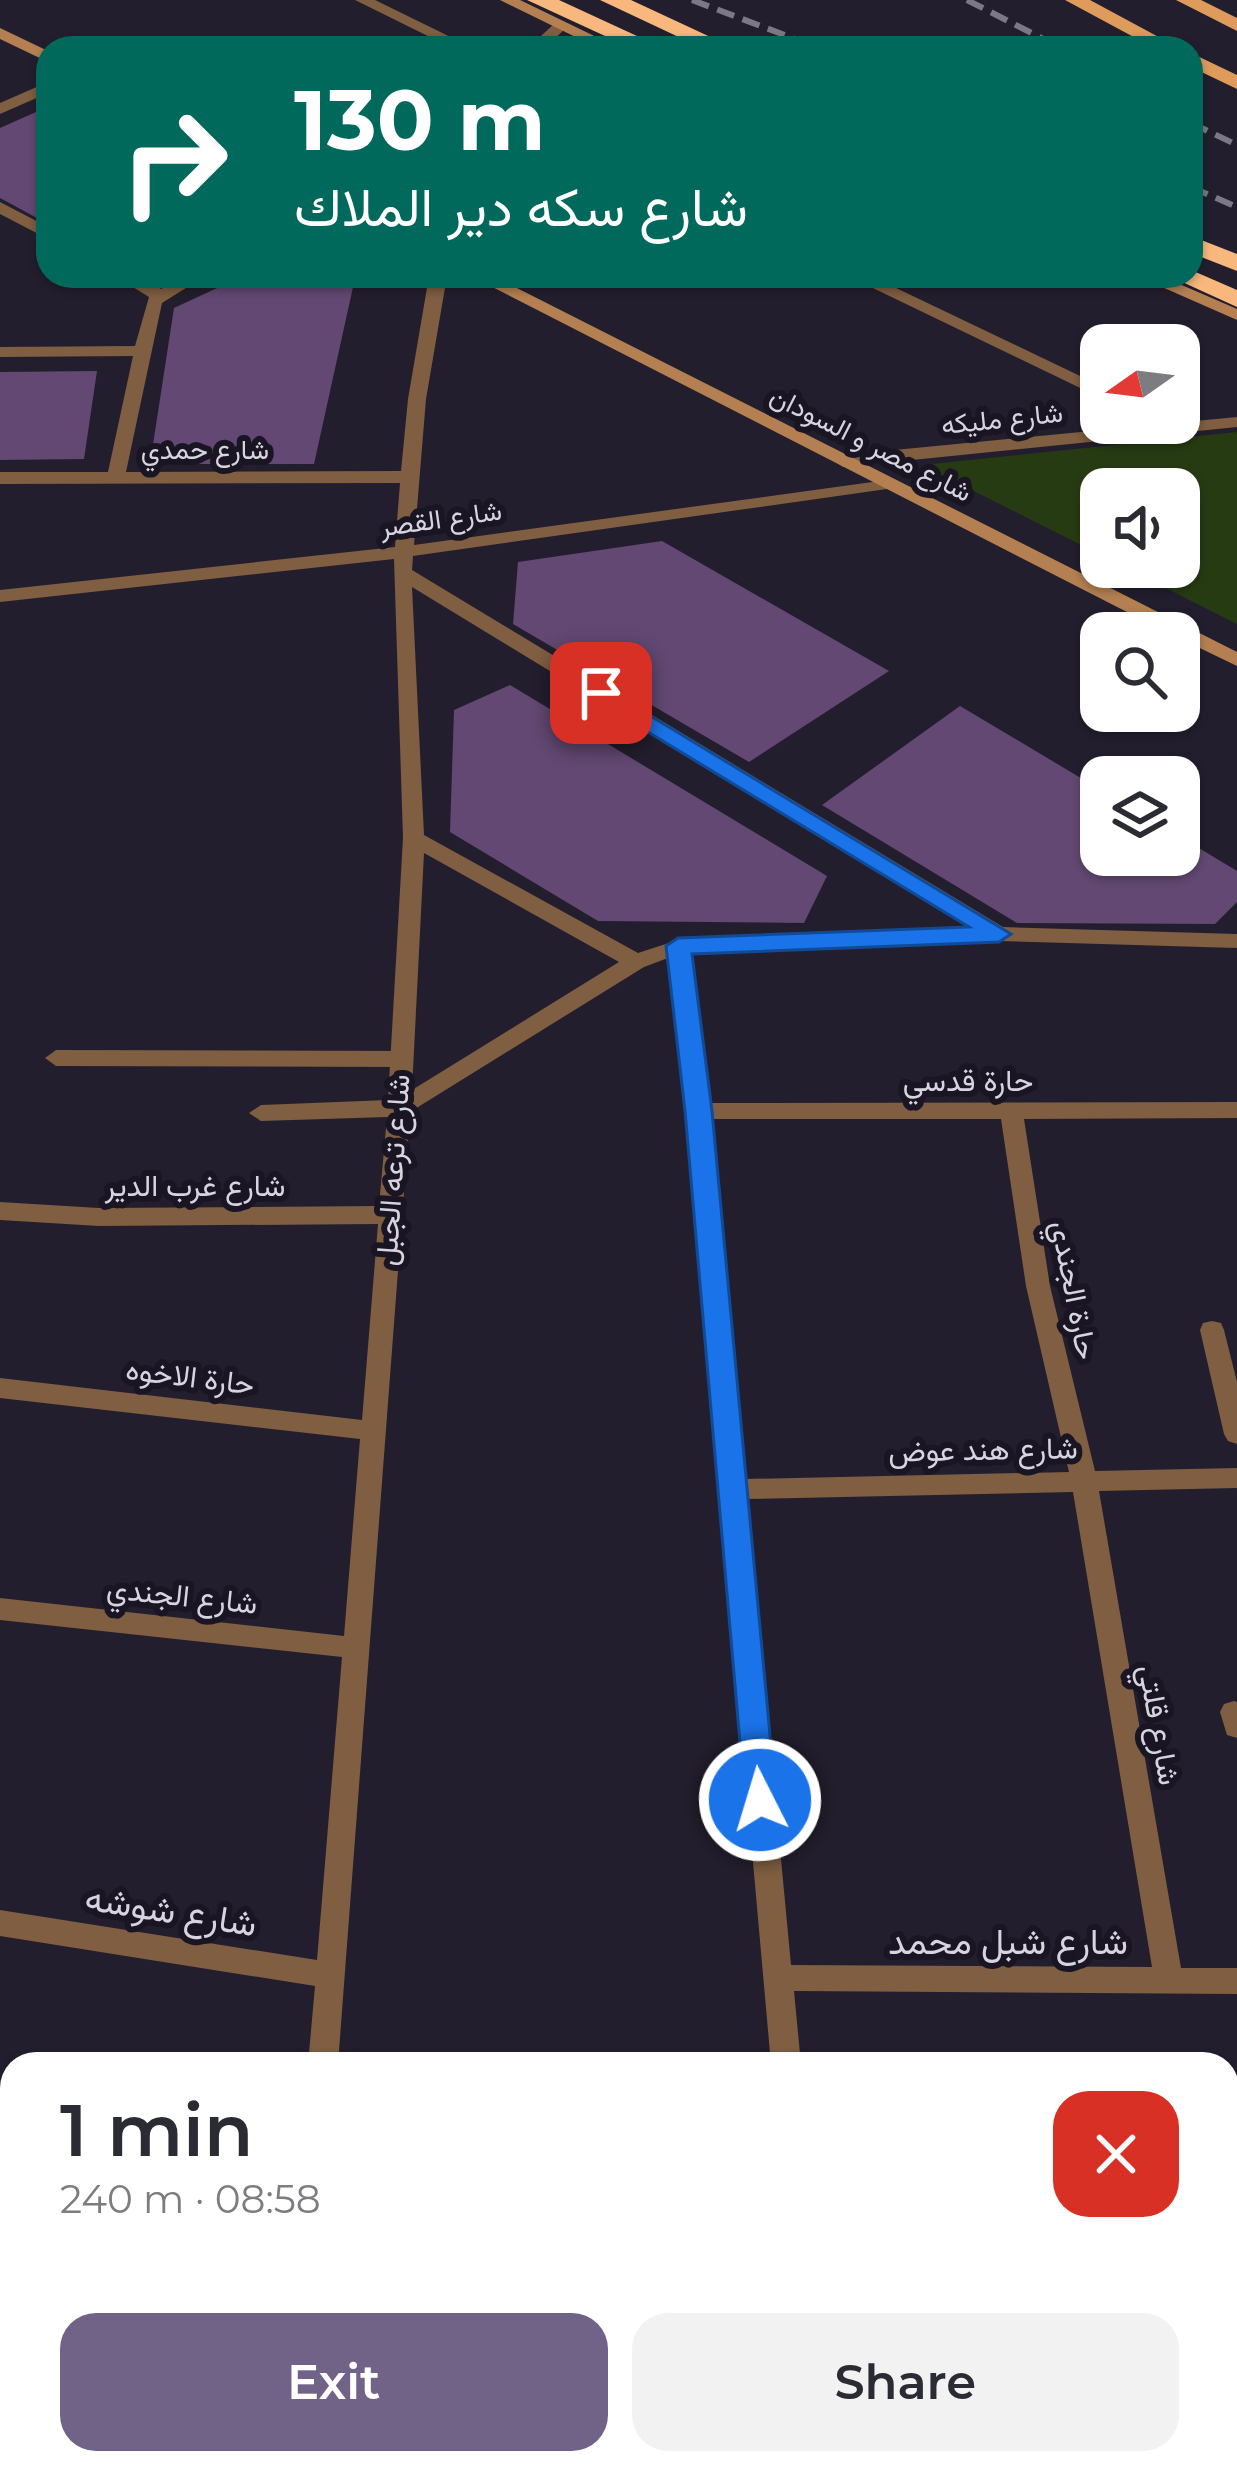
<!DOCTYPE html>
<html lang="en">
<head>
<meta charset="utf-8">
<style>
	:root { --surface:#fff; --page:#f2f2f3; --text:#2b2b33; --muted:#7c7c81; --accent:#716288 }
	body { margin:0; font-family:Montserrat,Vazirmatn,sans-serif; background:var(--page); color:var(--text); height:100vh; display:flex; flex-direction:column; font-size:45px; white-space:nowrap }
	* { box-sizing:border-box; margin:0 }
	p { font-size:39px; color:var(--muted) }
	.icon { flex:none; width:66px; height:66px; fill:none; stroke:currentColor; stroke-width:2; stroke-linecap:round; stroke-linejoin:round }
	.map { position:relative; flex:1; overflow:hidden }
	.panel { position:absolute; left:0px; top:2052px; width:1239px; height:423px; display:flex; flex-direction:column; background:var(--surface); border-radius:36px 36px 0 0; box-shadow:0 3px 9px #0004 }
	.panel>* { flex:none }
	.top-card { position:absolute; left:36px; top:36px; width:1167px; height:252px; border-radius:36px; box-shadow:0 3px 9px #0004; background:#00695c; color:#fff; overflow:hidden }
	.needle { width:78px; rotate:256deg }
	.fabs { position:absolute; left:1080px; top:324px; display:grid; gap:24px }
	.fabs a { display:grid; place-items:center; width:120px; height:120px; border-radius:24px; background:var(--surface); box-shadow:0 3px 9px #0004; font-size:60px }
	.pin { position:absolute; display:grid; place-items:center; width:102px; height:102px; color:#fff; margin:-51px; border-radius:24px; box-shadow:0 6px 18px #0006 }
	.me { position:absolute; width:132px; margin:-66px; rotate:355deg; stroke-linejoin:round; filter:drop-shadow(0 0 9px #0008) }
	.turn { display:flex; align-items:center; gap:42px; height:252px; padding:0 60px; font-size:54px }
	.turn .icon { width:156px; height:156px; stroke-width:2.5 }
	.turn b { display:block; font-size:84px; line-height:102px }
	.round { display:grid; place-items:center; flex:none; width:126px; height:126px; border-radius:36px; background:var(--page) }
	.head { display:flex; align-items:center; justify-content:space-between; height:204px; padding:0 60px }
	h1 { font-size:72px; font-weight:600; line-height:90px }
	.cta { display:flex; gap:24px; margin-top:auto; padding:24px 60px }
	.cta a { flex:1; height:138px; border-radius:36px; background:var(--accent); color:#fff; font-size:48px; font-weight:600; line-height:138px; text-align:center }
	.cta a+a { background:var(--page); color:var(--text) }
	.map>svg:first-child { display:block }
	.green { fill:#273b13 }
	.building { fill:#624872 }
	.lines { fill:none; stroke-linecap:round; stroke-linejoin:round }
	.lane { fill:#7f5e41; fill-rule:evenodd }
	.street { fill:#7f5e41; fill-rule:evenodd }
	.secondary { fill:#b48051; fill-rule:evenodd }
	.primary { fill:#de9b5c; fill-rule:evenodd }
	.highway { fill:#f8b77c; fill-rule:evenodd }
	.rail { stroke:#7c7885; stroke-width:6; stroke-dasharray:18 9; stroke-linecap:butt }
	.route { fill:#1a73e8; stroke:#114b97; stroke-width:3 }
	.labels { text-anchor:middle; stroke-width:12; stroke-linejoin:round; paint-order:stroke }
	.far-street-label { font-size:27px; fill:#d6d4de; stroke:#1a1523 }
	.street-label { font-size:30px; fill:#d6d4de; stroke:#1a1523 }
	.near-street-label { font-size:36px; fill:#d6d4de; stroke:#1a1523 }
</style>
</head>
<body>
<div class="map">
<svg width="1237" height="2474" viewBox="0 0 1237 2474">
	<rect width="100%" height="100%" fill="#231e2d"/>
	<!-- green -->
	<path class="green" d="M 1237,432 L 1237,624 L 1124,567 L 1179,567 L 1179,489 L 1101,489 L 1101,555 L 922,465 Z"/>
	<!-- building -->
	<path class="building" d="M 36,112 L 48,118 L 48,224 L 0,198 L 0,128 Z
		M 243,276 L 355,278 L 314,464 L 150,464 L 174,308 Z
		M 97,371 L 84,459 L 0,460 L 0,372 Z
		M 662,541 L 889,671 L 749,762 L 513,624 L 518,562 Z
		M 510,685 L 827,876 L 804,923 L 598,921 L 450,832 L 454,710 Z
		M 960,706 L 1101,790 L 1101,855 L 1179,855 L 1179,836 L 1237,871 L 1237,902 L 1215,924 L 1017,923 L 822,805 Z"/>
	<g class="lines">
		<!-- lane -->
		<path class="lane" d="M 56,1050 L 401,1051 L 412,1059 L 401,1067 L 56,1066 L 45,1058 Z"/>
		<!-- street -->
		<path class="street" d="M 355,0 L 375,0 L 473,48 L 452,48 Z
			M 555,23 L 568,26 L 545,48 L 528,48 Z
			M 48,82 L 48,93 L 0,114 L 0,103 Z
			M 0,202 L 48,227 L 48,239 L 0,214 Z
			M 115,276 L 137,276 L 161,289 L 184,276 L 205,276 L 162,303 L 126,472 L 401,471 L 408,399 L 429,276 L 447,276 L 426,399 L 414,545 L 894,479 L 894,487 L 887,489 L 413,556 L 412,570 L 1003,927 L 1237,934 L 1237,948 L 999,941 L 690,954 L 709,1103 L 1237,1102 L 1237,1118 L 1024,1119 L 1050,1286 L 1095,1471 L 1237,1468 L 1237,1488 L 1099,1491 L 1181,1968 L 1237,1968 L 1237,1994 L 794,1991 L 801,2064 L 771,2064 L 686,1111 L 668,958 L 644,967 L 410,1112 L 338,2064 L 308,2064 L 315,1986 L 0,1936 L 0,1910 L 317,1960 L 342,1657 L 0,1620 L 0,1598 L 344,1636 L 360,1439 L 0,1398 L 0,1378 L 362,1420 L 378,1224 L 99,1226 L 0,1220 L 0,1202 L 99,1208 L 379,1206 L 387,1117 L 261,1121 L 249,1113 L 261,1105 L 388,1100 L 403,838 L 394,559 L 0,602 L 0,590 L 395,547 L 400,483 L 0,484 L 0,472 L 108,472 L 133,356 L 0,357 L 0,347 L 135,346 L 149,297 ZM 412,587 L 972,928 L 678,940 L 638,953 L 424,835 ZM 424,853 L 619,962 L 412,1090 ZM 710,1119 L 1001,1119 L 1026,1286 L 1069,1472 L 745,1479 ZM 1073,1492 L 1152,1967 L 791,1965 L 747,1499 Z
			M 848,276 L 871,276 L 1101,386 L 1101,398 Z
			M 1237,417 L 1237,427 L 843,467 L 834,461 L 843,455 Z
			M 1212,1321 L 1221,1323 L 1224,1330 L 1237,1382 L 1237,1444 L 1228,1441 L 1224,1434 L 1200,1330 L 1203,1323 Z
			M 1234,1701 L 1237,1702 L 1237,1738 L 1227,1735 L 1220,1712 L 1224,1704 Z
			M 0,2277 L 12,2278 L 12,2308 L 0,2307 Z
			M 1227,2302 L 1237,2302 L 1237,2332 L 1227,2332 Z
			M 276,2463 L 308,2463 L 307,2474 L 275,2474 Z
			M 809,2463 L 841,2463 L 842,2474 L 810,2474 Z"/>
		<!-- secondary -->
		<path class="secondary" d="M 500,0 L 520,0 L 619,48 L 598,48 Z
			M 0,28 L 48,51 L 48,62 L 0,39 Z
			M 471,276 L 493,276 L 1237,652 L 1237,666 L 1179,638 L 1179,633 L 1168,633 Z
			M 1137,276 L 1161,276 L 1237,309 L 1237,320 Z"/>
		<!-- primary -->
		<path class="primary" d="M 1065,0 L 1090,0 L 1179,48 L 1154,48 Z
			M 1176,0 L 1201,0 L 1237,18 L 1237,31 Z
			M 1191,53 L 1237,75 L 1237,89 L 1191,67 Z"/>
		<!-- highway -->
		<path class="highway" d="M 527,0 L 559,0 L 663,48 L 631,48 Z
			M 600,0 L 631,0 L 734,48 L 702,48 Z
			M 1191,236 L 1237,254 L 1237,271 L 1191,253 Z
			M 1191,270 L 1237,290 L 1237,307 L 1169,276 L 1191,276 Z"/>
		<!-- rail -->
		<path class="rail" d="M 692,0 L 819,48
			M 967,0 L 1061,48
			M 1191,123 L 1237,145
			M 1191,187 L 1237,207"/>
	</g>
	<!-- route -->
	<path class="route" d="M 601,686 L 1011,934 L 999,942 L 692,954 L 712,1111 L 776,1800 L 772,1810 L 760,1814 L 749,1810 L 745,1800 L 685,1111 L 666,946 L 678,938 L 969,927 L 592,698 L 592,688 Z"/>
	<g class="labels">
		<!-- far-street labels -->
		<g class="far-street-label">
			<text transform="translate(1002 419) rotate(-6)" y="9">شارع مليكه</text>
			<text transform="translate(871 444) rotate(27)" y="9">شارع مصر و السودان</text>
			<text x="205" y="459">شارع حمدي</text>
			<text transform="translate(441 519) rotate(-8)" y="9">شارع القصر</text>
		</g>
		<!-- street labels -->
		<g class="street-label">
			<text x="968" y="1091">حارة قدسي</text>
			<text transform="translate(393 1170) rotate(-86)" y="10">شارع ترعه الجبل</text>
			<text x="195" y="1196">شارع غرب الدير</text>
			<text transform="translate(1074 1290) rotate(79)" y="10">حارة الجندي</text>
			<text transform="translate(190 1377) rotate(7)" y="10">حارة الاخوه</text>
			<text transform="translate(983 1450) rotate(-1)" y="10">شارع هند عوض</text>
			<text transform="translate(182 1596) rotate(6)" y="10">شارع الجندي</text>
			<text transform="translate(1159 1725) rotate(80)" y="10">شارع قلتي</text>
		</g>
		<!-- near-street labels -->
		<g class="near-street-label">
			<text transform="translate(171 1910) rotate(9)" y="13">شارع شوشه</text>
			<text x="1008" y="1954">شارع شبل محمد</text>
		</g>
	</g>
</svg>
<div class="fabs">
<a><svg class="needle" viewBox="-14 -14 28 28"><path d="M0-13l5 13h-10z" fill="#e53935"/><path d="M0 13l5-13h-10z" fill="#7c7c81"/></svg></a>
<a><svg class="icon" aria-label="sound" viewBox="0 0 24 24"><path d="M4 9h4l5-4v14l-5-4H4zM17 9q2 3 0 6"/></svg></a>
<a><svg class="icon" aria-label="search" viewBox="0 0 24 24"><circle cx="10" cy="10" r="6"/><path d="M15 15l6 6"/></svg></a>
<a><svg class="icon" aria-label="layers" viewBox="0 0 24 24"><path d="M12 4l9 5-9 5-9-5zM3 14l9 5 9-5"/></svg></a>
</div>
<div class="pin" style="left:601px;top:693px;background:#d93025"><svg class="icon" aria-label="arrive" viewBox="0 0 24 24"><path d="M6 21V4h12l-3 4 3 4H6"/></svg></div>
<svg class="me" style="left:760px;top:1800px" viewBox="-20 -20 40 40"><circle r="17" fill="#1a73e8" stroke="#fff" stroke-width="3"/><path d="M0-11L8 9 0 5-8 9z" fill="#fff"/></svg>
<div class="top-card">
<div class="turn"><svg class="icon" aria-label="right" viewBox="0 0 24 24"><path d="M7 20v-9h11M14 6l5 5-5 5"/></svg><div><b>130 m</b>شارع سكه دير الملاك</div></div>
</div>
<section class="panel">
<div class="head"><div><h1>1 min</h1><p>240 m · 08:58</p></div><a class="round" style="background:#d93025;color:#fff"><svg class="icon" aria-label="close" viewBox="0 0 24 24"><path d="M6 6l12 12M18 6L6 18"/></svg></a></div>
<div class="cta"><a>Exit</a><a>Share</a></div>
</section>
</div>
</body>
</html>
